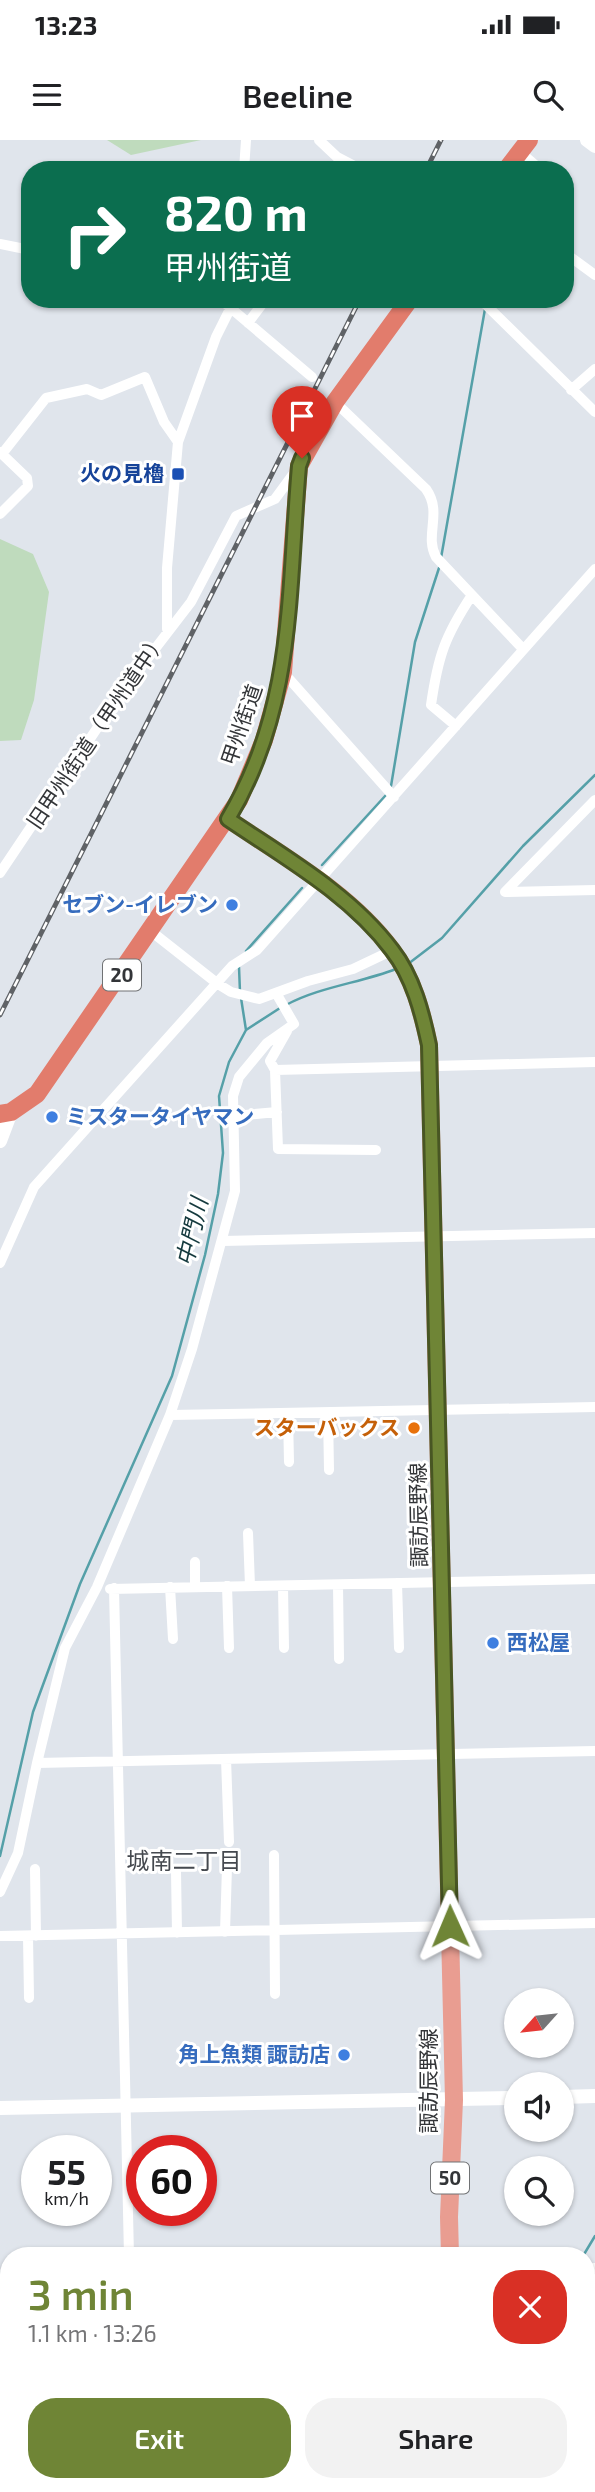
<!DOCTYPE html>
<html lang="en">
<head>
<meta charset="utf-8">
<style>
	:root { --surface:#fff; --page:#f2f2f2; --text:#202124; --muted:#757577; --accent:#6f8536 }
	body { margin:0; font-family:"Exo 2","Noto Sans JP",sans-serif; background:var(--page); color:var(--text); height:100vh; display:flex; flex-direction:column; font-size:26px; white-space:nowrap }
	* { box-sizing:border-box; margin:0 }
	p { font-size:23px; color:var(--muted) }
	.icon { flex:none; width:38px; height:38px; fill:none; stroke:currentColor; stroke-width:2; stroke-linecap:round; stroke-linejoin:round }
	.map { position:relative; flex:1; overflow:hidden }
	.sheet { position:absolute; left:0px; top:2107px; width:595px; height:245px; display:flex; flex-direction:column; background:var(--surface); border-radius:28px 28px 0 0; box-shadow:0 2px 5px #0004 }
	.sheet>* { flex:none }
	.banner { position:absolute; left:21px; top:21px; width:553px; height:147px; border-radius:28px; box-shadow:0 2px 5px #0004; background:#0b6e4f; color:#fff; overflow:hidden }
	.needle { width:46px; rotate:243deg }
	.buttons { position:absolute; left:504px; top:1848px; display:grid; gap:14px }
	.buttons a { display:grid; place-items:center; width:70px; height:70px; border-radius:50%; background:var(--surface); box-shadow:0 2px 5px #0004; font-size:35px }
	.speed { position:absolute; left:21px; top:1995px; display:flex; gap:14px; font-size:35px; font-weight:700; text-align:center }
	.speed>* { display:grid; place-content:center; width:91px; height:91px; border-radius:50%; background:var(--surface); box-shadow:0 2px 5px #0004; line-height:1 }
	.speed small { font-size:18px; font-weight:400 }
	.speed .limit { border:10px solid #d22; background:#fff; color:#111 }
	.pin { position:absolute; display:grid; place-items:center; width:60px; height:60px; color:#fff; margin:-72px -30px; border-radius:50% 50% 50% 0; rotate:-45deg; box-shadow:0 0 7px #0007 }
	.pin .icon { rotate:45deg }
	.me { position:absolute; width:77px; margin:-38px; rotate:359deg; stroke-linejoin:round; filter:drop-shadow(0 0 5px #0008) }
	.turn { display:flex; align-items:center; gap:24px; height:147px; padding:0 28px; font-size:32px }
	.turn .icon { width:91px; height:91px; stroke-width:2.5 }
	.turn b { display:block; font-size:49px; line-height:60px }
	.round { display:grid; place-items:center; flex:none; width:74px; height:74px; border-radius:28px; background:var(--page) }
	.summary { display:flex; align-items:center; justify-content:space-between; height:119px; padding:0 28px }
	h1 { font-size:42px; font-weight:600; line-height:52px; color:var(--accent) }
	.action { display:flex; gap:14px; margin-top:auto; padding:14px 28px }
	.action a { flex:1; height:80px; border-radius:28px; background:var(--accent); color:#fff; font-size:28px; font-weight:600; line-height:80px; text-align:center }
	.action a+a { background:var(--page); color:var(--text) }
	.status { display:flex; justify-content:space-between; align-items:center; height:49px; padding:0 35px; background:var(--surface); direction:ltr }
	.status svg { height:19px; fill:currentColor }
	header { display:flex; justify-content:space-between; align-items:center; height:91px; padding:0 28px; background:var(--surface); font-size:32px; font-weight:600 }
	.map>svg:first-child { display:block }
	.green { fill:#bfdbbd }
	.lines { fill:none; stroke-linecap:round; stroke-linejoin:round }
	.stream { stroke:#55a0a8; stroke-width:2.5 }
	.minor { stroke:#fff; stroke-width:10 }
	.tertiary { stroke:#fff; stroke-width:14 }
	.primary { stroke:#e99d91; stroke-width:18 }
	.trunk { stroke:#e27c6c; stroke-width:18 }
	.rail-casing { stroke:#5f6266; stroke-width:5 }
	.rail { stroke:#fff; stroke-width:2.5; stroke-dasharray:8; stroke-linecap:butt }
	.route-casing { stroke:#485623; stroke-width:18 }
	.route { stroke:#6f8536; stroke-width:12 }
	.transit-dot { fill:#1a4fb4; stroke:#fff; stroke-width:2.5 }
	.shop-dot { fill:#3f7fe0; stroke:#fff; stroke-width:2.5 }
	.food-dot { fill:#e8710a; stroke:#fff; stroke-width:2.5 }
	.labels { text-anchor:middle; stroke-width:6; stroke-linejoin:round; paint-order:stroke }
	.shield { fill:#fff; stroke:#707274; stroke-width:2 }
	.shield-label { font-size:19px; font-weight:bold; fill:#333538 }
	.transit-label { font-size:21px; font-weight:bold; fill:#164399; stroke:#fff; text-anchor:end }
	.street-label { font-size:21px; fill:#333538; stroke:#fff }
	.shop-label { font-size:21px; font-weight:bold; fill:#366cbe; stroke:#fff; text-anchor:end }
	.food-label { font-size:21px; font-weight:bold; fill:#c56008; stroke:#fff; text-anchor:end }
	.water-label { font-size:23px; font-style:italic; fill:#14393d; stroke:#fff }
	.neighbourhood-label { font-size:23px; fill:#45494f; stroke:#fff }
</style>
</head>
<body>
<div class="status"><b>13:23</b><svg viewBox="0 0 49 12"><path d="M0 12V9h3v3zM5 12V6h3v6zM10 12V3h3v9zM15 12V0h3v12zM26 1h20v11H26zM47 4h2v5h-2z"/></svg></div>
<header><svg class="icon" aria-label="menu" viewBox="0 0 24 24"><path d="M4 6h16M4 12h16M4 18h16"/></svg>Beeline<svg class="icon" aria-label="search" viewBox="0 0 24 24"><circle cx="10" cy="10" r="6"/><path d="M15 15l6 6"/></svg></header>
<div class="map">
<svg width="595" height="2352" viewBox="0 0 595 2352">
	<rect width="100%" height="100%" fill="#e0e5ec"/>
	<!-- green -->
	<path class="green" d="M 107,0 L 201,0 L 131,15 Z
		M 0,399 L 33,414 L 49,452 L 34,560 L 21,600 L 0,601 Z"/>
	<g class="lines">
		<!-- stream -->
		<path class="stream" d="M 441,418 L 485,169
			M 391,646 L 415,502 L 439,428
			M 322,725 L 386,655
			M 246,811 L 302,748
			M 408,824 L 442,798 L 523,706 L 595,635
			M 239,827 L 240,852
			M 241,858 L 246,890
			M 286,865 C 319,847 360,843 396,829
			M 0,1716 L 33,1572 L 80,1444 L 172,1236 L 205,1115 L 218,1054 L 223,1013 L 219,956 L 229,922 L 246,890 L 280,868
			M 583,2116 L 595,2096
			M 393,2352 L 400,2343"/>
		<!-- minor -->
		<path class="minor" d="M 319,0 L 337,17 L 362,30
			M 520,12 L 541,30
			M 244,30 L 246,0
			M 565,49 L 565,51
			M 0,104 L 30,110
			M 565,113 L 595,135
			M 220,159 L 312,237
			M 480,159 L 595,272
			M 248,183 L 266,159
			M 571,250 L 595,229
			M 335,262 L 426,349 C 443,373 424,395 436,417 L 523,509
			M 0,312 L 2,314 L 46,258 L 87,249 L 101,255 L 145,237 L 164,282 L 178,302
			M 0,374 L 28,346 L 27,338 L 2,314
			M 167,489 L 167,428 L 178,302 L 216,197 L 235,159
			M 283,532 L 394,657
			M 456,586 L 431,565 C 438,516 445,496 472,455
			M 0,733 L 118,557 L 191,462 L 236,376 L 275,359 L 297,329
			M 505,752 L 595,660
			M 505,752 L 595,750
			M 152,792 L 218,844 L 231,852 L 259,859 L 308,841 L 353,829 L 393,810
			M 287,891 L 270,921 L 275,930 L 278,1009 L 376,1010
			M 275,930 L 595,922
			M 234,976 L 277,972
			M 223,1101 L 595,1093
			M 0,1123 L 34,1047 L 232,826 L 257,810 L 595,429
			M 328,1273 L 329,1330
			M 170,1275 L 595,1267
			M 288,1275 L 289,1322
			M 248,1393 L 250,1446
			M 195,1422 L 195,1447
			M 397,1443 L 399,1508
			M 338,1445 L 339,1519
			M 227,1446 L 229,1508
			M 283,1446 L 284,1508
			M 170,1447 L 173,1499
			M 114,1448 L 129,2116
			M 110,1449 L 595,1439
			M 226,1619 L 229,1702
			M 37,1623 L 595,1611
			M 274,1715 L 275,1854
			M 35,1729 L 36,1796
			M 176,1731 L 177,1793
			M 0,1752 L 18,1713 L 37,1623 L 65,1508 L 97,1447 L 170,1275 L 192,1209 L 235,1051 L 233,956 L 239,937 L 267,903 L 294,884 L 276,853
			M 225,1792 L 227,1727
			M 0,1796 L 595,1783
			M 28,1796 L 29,1858
			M 586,2128 L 595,2128
			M 0,2141 L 9,2141
			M 586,2301 L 595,2300
			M 0,2313 L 9,2313
			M 0,2329 L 14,2352
			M 134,2343 L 134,2352
			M 531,2343 L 532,2352"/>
		<!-- tertiary -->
		<path class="tertiary" d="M 587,0 L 595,6
			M 0,1001 L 11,972
			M 562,1957 L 595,1956
			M 0,1968 L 516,1958"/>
		<!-- primary -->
		<path class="primary" d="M 228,679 C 284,717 351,754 392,810 C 413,837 422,872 429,905 L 454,1960 L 449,2077 L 450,2116
			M 456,2343 L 456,2352"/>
		<!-- trunk -->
		<path class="trunk" d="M 506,30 L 529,0
			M 0,974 L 11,972 L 37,954 L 239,660 L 264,600 L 283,532 L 299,326 L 335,262 L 410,159"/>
		<!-- rail casing -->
		<g class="rail-casing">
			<path id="rail" d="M 426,30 L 441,0
				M 0,875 L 360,159"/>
		</g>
		<!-- rail -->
		<use href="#rail" class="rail"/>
	</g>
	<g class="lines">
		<!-- route casing -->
		<g class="route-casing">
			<path id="route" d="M 302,318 L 299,326 C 288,451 295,567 228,679 C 284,717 350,754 392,810 C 413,837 422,872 429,905 L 450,1786"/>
		</g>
		<!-- route -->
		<use href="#route" class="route"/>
	</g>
	<!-- markers -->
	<rect class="transit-dot" x="171" y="327" width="14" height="14" rx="3.5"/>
	<g class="shop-dot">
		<circle cx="232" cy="765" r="7"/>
		<circle cx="52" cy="977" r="7"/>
		<circle cx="493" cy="1503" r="7"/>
		<circle cx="344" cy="1915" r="7"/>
	</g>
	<circle class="food-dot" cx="414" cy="1288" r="7"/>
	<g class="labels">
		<!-- shield labels -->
		<g class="shield">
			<rect x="103" y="819.5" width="38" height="31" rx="5"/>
			<rect x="431" y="2022.5" width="38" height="31" rx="5"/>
		</g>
		<g class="shield-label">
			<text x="122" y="842">20</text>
			<text x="450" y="2045">50</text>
		</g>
		<!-- transit labels -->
		<g class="transit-label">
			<text x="164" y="341">火の見櫓</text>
		</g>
		<!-- street labels -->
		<g class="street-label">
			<text transform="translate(242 585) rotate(-71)" y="7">甲州街道</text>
			<text transform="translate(97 591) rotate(-56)" y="7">旧甲州街道（甲州道中）</text>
			<text transform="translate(419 1375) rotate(-91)" y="7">諏訪辰野線</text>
			<text transform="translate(429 1941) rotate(-90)" y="7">諏訪辰野線</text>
		</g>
		<!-- shop labels -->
		<g class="shop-label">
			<text x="218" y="772">セブン-イレブン</text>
			<text x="66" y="984" text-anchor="start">ミスタータイヤマン</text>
			<text x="507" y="1510" text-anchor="start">西松屋</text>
			<text x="330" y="1922">角上魚類 諏訪店</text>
		</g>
		<!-- food labels -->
		<g class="food-label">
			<text x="400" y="1295">スターバックス</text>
		</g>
		<!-- water labels -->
		<g class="water-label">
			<text transform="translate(192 1092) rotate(-77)" y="8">中門川</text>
		</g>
		<!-- neighbourhood labels -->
		<g class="neighbourhood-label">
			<text x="184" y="1729">城南二丁目</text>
		</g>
	</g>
</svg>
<div class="buttons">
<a><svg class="needle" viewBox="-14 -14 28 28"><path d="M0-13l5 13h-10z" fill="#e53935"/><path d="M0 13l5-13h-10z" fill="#757577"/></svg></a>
<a><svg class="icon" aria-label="sound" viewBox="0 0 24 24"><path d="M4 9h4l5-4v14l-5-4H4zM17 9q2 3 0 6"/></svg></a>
<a><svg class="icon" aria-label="search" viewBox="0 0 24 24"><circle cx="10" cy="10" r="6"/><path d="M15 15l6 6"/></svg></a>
</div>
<div class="speed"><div>55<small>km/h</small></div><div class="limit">60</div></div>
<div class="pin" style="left:302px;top:318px;background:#d93025"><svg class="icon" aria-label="arrive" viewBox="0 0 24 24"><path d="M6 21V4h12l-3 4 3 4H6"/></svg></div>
<svg class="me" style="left:450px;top:1786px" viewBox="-20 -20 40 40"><path d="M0-17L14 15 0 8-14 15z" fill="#6f8536" stroke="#fff" stroke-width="4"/></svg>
<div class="banner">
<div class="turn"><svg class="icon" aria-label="right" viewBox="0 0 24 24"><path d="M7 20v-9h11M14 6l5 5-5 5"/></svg><div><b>820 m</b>甲州街道</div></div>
</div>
<section class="sheet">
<div class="summary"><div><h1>3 min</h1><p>1.1 km · 13:26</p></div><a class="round" style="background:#d93025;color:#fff"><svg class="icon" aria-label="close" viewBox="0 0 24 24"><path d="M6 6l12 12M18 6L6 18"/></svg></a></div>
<div class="action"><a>Exit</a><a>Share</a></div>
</section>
</div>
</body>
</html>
